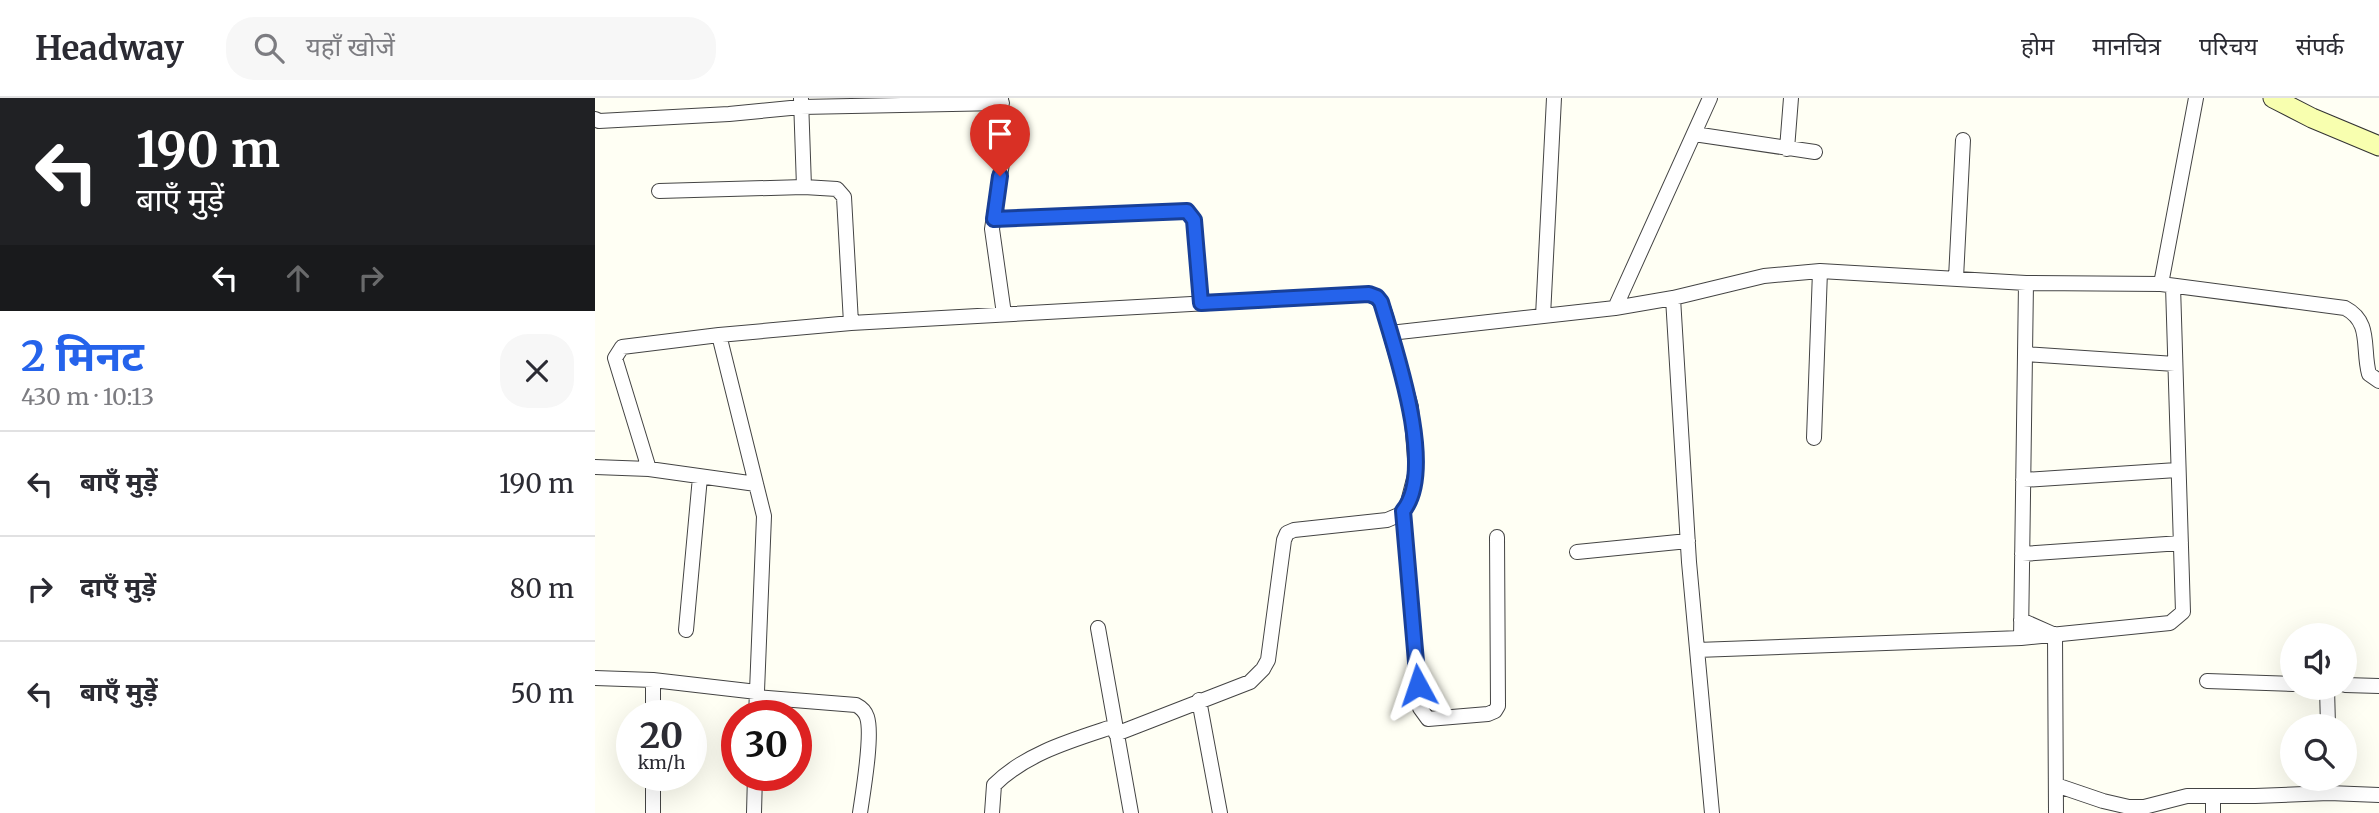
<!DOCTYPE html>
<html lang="hi">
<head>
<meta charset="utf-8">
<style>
	:root { --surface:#fff; --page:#f7f7f7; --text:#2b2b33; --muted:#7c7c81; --line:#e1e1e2; --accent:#2563eb }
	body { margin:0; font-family:Merriweather,"Noto Sans Devanagari",serif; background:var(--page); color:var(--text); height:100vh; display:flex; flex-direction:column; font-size:26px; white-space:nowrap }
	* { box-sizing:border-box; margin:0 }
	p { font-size:23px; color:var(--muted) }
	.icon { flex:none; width:38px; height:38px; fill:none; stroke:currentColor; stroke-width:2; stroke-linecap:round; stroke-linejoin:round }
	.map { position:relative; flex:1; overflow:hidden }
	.drawer { display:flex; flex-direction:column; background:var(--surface); width:595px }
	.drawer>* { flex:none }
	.guide { background:#202124; color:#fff; overflow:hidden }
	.controls { position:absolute; left:1685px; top:525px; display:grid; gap:14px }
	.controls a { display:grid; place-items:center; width:77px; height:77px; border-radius:50%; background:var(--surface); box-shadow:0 7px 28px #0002; font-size:35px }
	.speed { position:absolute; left:21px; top:602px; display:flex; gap:14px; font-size:35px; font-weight:700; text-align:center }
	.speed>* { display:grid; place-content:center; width:91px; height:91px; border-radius:50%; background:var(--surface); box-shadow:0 7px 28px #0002; line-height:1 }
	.speed small { font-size:18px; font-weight:400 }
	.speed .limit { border:10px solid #d22; background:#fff; color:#111 }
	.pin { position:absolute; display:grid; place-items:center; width:60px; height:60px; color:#fff; margin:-72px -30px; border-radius:50% 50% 50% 0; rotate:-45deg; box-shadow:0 0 7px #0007 }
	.pin .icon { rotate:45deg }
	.me { position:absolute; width:77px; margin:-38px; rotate:355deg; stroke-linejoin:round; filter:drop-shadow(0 0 5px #0008) }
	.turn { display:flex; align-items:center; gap:24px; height:147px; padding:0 21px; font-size:32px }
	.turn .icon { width:91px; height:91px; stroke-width:2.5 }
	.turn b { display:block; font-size:49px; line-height:60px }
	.lanes { display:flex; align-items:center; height:66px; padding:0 21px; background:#0003; justify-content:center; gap:35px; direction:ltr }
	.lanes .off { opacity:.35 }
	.round { display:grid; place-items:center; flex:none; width:74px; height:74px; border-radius:28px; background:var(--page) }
	.headline { display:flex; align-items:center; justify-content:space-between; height:119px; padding:0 21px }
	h1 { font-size:42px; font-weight:700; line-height:52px; color:var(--accent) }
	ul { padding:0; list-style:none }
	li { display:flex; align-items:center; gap:21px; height:105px; padding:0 21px; border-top:2px solid var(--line) }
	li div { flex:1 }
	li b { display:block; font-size:26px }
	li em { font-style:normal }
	header { display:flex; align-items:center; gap:42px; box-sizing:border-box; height:98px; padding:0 35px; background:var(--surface); border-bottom:2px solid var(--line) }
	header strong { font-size:33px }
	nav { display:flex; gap:38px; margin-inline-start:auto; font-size:24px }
	.search { width:490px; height:63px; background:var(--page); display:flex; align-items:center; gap:18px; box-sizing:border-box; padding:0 24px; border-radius:28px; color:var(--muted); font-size:26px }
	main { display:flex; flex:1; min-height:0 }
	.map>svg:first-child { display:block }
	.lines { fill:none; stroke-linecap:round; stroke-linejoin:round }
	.street-casing { stroke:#444; stroke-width:16 }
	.secondary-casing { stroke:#333; stroke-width:21 }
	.street { stroke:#fff; stroke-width:14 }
	.secondary { stroke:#f8ffaf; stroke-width:19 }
	.route-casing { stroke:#184099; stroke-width:18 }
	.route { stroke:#2563eb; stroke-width:12 }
</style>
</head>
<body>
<header>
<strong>Headway</strong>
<div class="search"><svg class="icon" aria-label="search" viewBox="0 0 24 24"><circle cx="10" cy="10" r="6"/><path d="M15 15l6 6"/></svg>यहाँ खोजें</div>
<nav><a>होम</a><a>मानचित्र</a><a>परिचय</a><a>संपर्क</a></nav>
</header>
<main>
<section class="drawer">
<div class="guide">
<div class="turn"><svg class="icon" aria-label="left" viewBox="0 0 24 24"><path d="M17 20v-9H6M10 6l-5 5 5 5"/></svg><div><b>190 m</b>बाएँ मुड़ें</div></div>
<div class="lanes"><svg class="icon" aria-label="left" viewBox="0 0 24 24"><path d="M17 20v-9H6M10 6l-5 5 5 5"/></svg><svg class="icon off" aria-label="ahead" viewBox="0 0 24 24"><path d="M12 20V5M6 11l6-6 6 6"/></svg><svg class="icon off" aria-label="right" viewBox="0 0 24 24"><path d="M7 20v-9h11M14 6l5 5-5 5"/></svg></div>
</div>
<div class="headline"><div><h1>2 मिनट</h1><p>430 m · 10:13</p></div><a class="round"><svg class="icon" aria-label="close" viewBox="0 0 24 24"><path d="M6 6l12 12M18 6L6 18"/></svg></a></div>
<ul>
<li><svg class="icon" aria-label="left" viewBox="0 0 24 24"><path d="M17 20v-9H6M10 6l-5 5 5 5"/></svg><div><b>बाएँ मुड़ें</b></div><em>190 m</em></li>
<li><svg class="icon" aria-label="right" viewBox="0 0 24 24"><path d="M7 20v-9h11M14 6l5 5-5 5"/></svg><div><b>दाएँ मुड़ें</b></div><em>80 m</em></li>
<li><svg class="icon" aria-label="left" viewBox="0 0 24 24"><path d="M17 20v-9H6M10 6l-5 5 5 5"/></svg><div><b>बाएँ मुड़ें</b></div><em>50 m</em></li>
</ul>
</section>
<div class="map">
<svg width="1784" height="715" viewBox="0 0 1784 715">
	<rect width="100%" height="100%" fill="#fffff4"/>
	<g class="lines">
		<!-- street casing -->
		<g class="street-casing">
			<path id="street" d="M 406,0 L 409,52 L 397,131 L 409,216
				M 206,1 L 209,89 L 242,91 L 249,99 L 256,225
				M 0,21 L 4,23 L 134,16 L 206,9 L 407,5
				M 1099,36 L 1220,54
				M 1192,51 L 1196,0
				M 64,93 L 209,89
				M 399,121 L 592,113 L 599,122 L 606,205
				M 1361,180 L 1368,42
				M 1566,186 L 1601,0
				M 1078,200 L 1094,464 L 1117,715
				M 1020,210 L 1078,200 L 1169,178 L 1225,173 L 1431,185 L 1566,186 L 1750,210 C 1777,224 1767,250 1774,276 L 1784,283
				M 948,218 L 959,0
				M 124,237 L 256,225 L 774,196 C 790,201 791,220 795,235
				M 1430,256 L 1580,266
				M 1219,340 L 1225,173
				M 0,369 L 54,371 L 161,386
				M 54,371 L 20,260 L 27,249 L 124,237 L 169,418 L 161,618
				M 1428,382 L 1582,372
				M 808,413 L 825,610 L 833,621 L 893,616 L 900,613 L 903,608 L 902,439
				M 982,454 L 1093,443
				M 1427,456 L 1586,445
				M 1426,522 L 1460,537 L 1461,715
				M 503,530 L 536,715
				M 91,532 L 105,379
				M 1426,540 L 1431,185
				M 1102,552 L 1426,540 L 1575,525 L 1588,514 L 1578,188
				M 0,580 L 58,582 L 162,594
				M 1612,583 L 1698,586
				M 1750,587 L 1784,588
				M 1732,590 L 1733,628
				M 162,599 L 261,607 C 267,610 270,613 272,619 C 278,637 268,694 265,715
				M 604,602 L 625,715
				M 58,618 L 58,582
				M 521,636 L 655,584 L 668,571 L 673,562 L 689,442 L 692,435 L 699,432 L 792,422 L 806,416 L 812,408 L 821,373 L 816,309 L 795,235 L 1020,210 L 1115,0
				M 1461,687 L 1508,703 L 1534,709 L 1549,709 L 1592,698 L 1660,698 L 1734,695 L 1784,697
				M 1618,698 L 1618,715
				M 58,715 L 58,677
				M 159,715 L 160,677
				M 397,715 L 399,687 C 431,655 478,642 520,628"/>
		</g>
		<!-- secondary casing -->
		<g class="secondary-casing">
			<path id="secondary" d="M 1678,0 L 1717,20 L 1784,48"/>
		</g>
		<!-- street -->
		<use href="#street" class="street"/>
		<!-- secondary -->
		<use href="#secondary" class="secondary"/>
	</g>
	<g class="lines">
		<!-- route casing -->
		<g class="route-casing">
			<path id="route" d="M 405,78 L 399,121 L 592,113 L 599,122 L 606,205 L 774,196 L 782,199 L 786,204 C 800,251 842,372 808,413 L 823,587"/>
		</g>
		<!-- route -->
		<use href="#route" class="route"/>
	</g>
</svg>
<div class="controls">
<a><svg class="icon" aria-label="sound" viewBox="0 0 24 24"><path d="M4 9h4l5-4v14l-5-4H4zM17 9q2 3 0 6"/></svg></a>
<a><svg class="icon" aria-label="search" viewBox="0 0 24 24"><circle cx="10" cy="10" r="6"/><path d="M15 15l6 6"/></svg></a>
</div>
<div class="speed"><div>20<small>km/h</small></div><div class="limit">30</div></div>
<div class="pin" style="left:405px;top:78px;background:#d93025"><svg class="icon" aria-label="arrive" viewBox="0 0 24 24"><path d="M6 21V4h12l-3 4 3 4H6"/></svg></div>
<svg class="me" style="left:823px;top:587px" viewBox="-20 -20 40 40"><path d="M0-17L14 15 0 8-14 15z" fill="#2563eb" stroke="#fff" stroke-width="4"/></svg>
</div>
</main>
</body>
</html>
